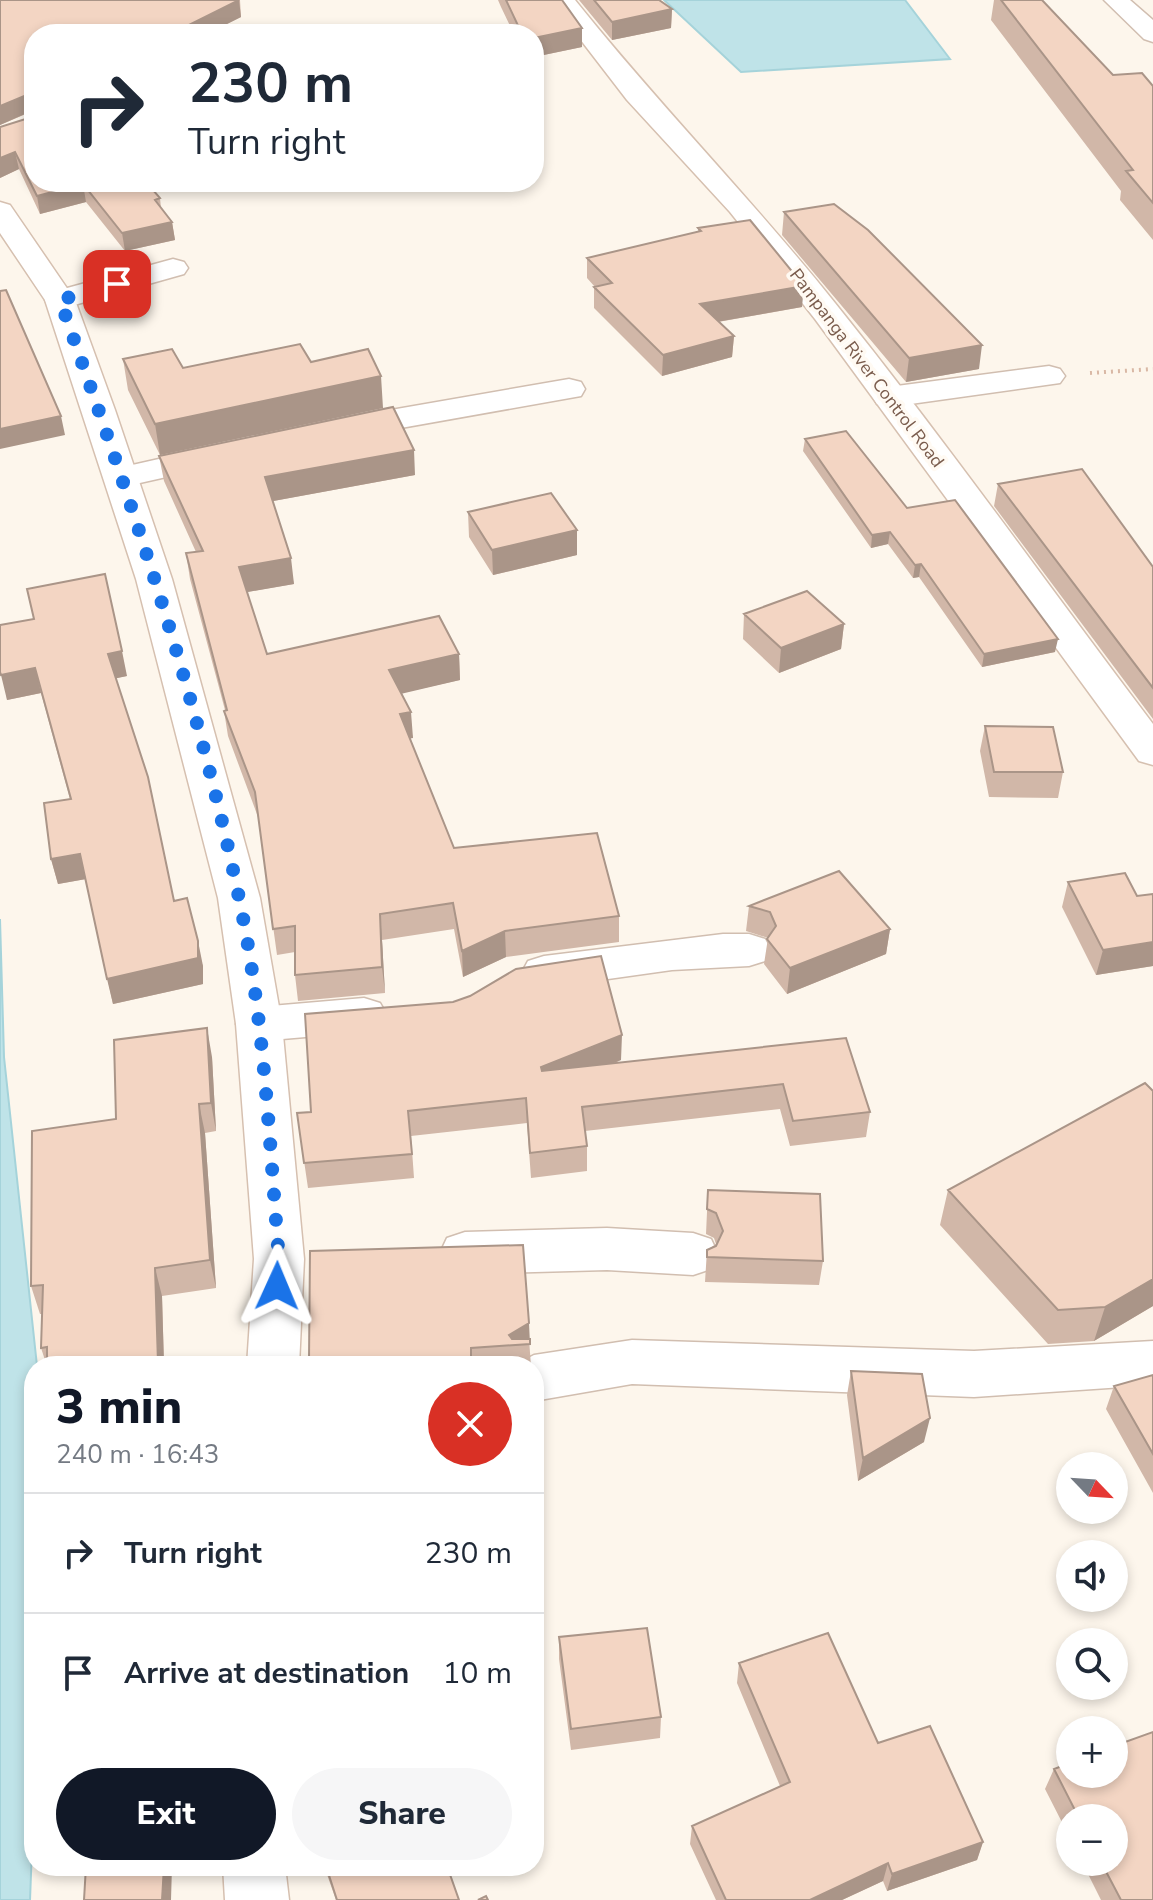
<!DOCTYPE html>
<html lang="en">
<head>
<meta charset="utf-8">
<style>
	:root { --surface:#fff; --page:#f6f6f7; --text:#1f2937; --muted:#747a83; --line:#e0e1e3; --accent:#111827 }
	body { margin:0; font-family:"Nunito Sans",sans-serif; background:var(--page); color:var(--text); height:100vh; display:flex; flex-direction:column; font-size:30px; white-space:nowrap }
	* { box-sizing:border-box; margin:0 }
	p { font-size:26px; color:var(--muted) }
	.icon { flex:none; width:44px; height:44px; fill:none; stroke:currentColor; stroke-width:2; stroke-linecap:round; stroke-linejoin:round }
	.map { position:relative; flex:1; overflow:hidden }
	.panel { position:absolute; left:24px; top:1356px; width:520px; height:520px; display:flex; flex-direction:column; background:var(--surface); border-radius:32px; box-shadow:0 4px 12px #0003 }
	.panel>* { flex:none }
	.banner { position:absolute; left:24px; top:24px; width:520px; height:168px; border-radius:32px; box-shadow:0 4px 12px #0003; background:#fff; color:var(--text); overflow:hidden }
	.needle { width:52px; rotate:115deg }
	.tools { position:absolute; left:1056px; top:1452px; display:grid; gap:16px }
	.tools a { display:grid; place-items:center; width:72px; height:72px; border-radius:50%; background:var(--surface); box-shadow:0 4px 12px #0003; font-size:40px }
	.pin { position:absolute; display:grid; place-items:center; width:68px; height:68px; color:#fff; margin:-34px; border-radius:16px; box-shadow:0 4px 12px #0006 }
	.me { position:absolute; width:88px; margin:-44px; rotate:1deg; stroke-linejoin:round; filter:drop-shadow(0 0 6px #0008) }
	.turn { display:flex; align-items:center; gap:28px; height:168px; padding:0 32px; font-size:36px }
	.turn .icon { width:104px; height:104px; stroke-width:2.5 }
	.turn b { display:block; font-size:56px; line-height:68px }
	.round { display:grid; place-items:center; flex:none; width:84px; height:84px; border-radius:42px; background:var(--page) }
	.head { display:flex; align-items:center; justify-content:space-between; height:136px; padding:0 32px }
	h1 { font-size:48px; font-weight:800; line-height:60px; color:var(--accent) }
	.cta { display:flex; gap:16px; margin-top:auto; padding:16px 32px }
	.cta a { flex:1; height:92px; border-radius:48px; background:var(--accent); color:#fff; font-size:32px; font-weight:800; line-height:92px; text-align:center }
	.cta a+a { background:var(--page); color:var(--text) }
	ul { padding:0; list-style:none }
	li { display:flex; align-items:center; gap:24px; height:120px; padding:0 32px; border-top:2px solid var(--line) }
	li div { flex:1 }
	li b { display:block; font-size:30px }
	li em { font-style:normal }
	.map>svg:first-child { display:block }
	.water { fill:#bfe3e8; stroke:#a5d3da; stroke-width:2 }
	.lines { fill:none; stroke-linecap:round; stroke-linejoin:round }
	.street-casing { stroke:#d1beb0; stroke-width:3 }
	.secondary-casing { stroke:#d6c0b0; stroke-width:3 }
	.path { stroke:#d9b8a5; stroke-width:4; stroke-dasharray:2 5; stroke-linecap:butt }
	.street { fill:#fff; fill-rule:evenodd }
	.secondary { fill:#fff; fill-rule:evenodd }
	.wall { fill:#d1b7a8 }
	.shaded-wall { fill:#aa9588 }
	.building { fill:#f3d5c3; stroke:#aa9588; stroke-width:2 }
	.route { stroke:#1a73e8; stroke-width:14; stroke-dasharray:0 25.2 }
	.labels { text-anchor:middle; stroke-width:7; stroke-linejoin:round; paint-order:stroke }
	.far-street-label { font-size:18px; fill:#7a5c4d; stroke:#fffaf3 }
</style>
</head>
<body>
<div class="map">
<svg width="1153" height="1900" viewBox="0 0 1153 1900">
	<rect width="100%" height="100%" fill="#fdf6ec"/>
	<!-- water -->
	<path class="water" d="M 664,0 L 905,0 L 950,59 L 741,72 Z
		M 0,919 L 4,1057 L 37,1366 L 34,1366 L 34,1795 L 30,1900 L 0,1900 Z"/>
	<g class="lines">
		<!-- street casing -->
		<g class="street-casing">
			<path id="street" d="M 1104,0 L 1130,0 L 1153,20 L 1153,42 L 1144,39 Z
				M 173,259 L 184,262 L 188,268 L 184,274 L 60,309 L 49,307 L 45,300 L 49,293 Z
				M 1049,366 L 1060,369 L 1065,376 L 1060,383 L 889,407 L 877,404 L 873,397 L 877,390 L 889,387 Z
				M 569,379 L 581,382 L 585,389 L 581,396 L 339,439 L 327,436 L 322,429 L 327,422 L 339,419 Z
				M 221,445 L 233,448 L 238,455 L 233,462 L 122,487 L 110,484 L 105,477 L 110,470 Z
				M 723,934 L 749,934 L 765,939 L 771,950 L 765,961 L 749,966 L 672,970 L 544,988 L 528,983 L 522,972 L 528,961 L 544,956 Z
				M 364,998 L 380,1003 L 387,1015 L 380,1027 L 364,1032 L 259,1041 L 243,1036 L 236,1024 L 243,1012 L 259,1007 Z
				M 607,1228 L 693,1233 L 711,1239 L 718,1254 L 711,1269 L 693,1275 L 607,1270 L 465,1274 L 447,1268 L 440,1253 L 447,1238 L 465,1232 Z
				M 632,1340 L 974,1351 L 1153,1341 L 1153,1385 L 974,1397 L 632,1384 L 534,1401 L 534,1366 L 513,1366 L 534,1355 Z"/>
		</g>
		<!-- secondary casing -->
		<g class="secondary-casing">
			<path id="secondary" d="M 550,0 L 575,0 C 658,104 752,199 835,303 C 945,440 1047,584 1153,724 L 1153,765 L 1139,761 L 815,319 L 730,212 L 627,100 Z
				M 0,202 L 10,205 L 75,300 L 115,410 L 172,579 L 260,898 L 282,1024 L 304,1259 L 299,1366 L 247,1366 L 254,1259 L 236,1024 L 218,898 L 136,579 L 45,300 L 0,233 Z
				M 223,1866 L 285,1866 L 289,1900 L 225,1900 Z"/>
		</g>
		<!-- path -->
		<path class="path" d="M 1090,373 L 1153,369"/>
		<!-- street -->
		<use href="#street" class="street"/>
		<!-- secondary -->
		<use href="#secondary" class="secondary"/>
	</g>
	<!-- wall -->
	<path class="wall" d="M 0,0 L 240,0 L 241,17 L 207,34 L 34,34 L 34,182 L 146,182 L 160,198 L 161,208 L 172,222 L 175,240 L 125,251 L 86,202 L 40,214 L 19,169 L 0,178 L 0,127 L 32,117 L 33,111 L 0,125 Z
		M 498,0 L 562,0 L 582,28 L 582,47 L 534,57 L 534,34 L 514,34 L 501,7 Z
		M 579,0 L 659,0 L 672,9 L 671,28 L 612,40 Z
		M 994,0 L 1042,0 L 1113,75 L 1153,86 L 1153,240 L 1120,200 L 1121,191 L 991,20 Z
		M 784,212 L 979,369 L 906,382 L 782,235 Z
		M 698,228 L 802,307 L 718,322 L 734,336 L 732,357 L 662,376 L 594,308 L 594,287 L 595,287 L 587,278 L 587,258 L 698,232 Z
		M 123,359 L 183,368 L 311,362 L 383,408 L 160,455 L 128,390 Z
		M 805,439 L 907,508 L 1055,652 L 982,667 L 919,577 L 913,578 L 888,544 L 871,548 L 803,451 Z
		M 159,456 L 415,475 L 273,501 L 294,584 L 247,592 L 267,654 L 459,654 L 460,680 L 401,693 L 413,738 L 409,738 L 454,848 L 619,916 L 619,942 L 506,957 L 463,977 L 454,929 L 382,940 L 385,993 L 298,1001 L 295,975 L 295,952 L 277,955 L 258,817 L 228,736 L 224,711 L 225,710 L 190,579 L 186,553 L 196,552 L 164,481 Z
		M 998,484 L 1153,567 L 1153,719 L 994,506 Z
		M 468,512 L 577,555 L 493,575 L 469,537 Z
		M 744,614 L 844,624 L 841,649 L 779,673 L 743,639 Z
		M 0,625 L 127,676 L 116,678 L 174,901 L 203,966 L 203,984 L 113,1004 L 86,879 L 58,884 L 51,859 L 70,799 L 41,693 L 7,700 Z
		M 985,726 L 1063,772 L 1058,798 L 989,797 L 980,751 Z
		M 1068,882 L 1137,896 L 1153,894 L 1153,966 L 1096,975 L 1062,907 Z
		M 749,906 L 890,929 L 886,954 L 787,994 L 764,964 L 768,938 L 746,931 Z
		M 846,1038 L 870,1112 L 866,1137 L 790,1146 L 780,1109 L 585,1131 L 587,1146 L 587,1171 L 531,1178 L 527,1123 L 411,1136 L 414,1178 L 308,1188 L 297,1113 L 311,1112 L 621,1060 L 615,1063 Z
		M 212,1057 L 216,1131 L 205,1133 L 216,1288 L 162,1296 L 164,1363 L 180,1362 L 181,1366 L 47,1366 L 41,1348 L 42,1314 L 40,1314 L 31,1286 L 116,1119 Z
		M 1153,1091 L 1153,1306 L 1094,1341 L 1048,1344 L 940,1225 L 948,1190 Z
		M 708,1190 L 823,1261 L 819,1285 L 705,1282 L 707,1250 L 716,1244 L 714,1238 L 706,1234 Z
		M 529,1339 L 531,1366 L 310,1366 L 309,1360 Z
		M 851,1371 L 924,1442 L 858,1481 L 847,1395 Z
		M 1153,1375 L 1153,1493 L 1106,1409 L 1114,1386 Z
		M 559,1637 L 661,1717 L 660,1738 L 571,1750 L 559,1659 Z
		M 739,1663 L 878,1743 L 983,1842 L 977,1860 L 887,1891 L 883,1881 L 842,1900 L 716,1900 L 690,1844 L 692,1826 L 780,1786 L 737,1683 Z
		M 1153,1732 L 1153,1900 L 1101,1900 L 1082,1862 L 1114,1862 L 1114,1818 L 1070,1818 L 1070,1838 L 1045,1789 L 1054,1769 L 1070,1763 L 1070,1774 L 1114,1774 L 1114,1746 Z
		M 324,1866 L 447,1866 L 459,1900 L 336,1900 Z"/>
	<!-- shaded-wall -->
	<path class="shaded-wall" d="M 239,0 L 241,17 L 207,34 L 171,34 Z
		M 672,9 L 671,28 L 612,40 L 612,22 Z
		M 582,28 L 582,47 L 534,57 L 534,38 Z
		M 34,92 L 34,110 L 0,125 L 0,106 Z
		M 15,152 L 19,169 L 0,178 L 0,158 Z
		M 83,184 L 86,202 L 40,214 L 37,196 Z
		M 172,222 L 175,240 L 125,251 L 122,233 Z
		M 804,286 L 802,307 L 699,325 L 700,304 Z
		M 734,336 L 732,357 L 662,376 L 663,355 Z
		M 982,345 L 979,369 L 906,382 L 909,358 Z
		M 381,376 L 383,408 L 160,455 L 155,424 Z
		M 61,416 L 65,435 L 0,449 L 0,429 Z
		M 414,450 L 415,475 L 268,502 L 265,477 Z
		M 577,530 L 577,555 L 493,575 L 492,550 Z
		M 890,532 L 888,544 L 871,548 L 872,535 Z
		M 291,558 L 294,584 L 242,593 L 239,567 Z
		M 921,564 L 919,577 L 913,578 L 915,565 Z
		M 844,624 L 841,649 L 779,673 L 781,648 Z
		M 1058,639 L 1055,652 L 982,667 L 984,654 Z
		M 122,651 L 127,676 L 113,679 L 108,654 Z
		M 459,654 L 460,680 L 392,696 L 389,670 Z
		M 35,668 L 41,693 L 7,700 L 1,675 Z
		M 411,712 L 413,738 L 402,740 L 400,714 Z
		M 80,854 L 86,879 L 58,884 L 51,859 Z
		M 380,914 L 382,940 L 385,993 L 382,967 Z
		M 890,929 L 886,954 L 787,994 L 790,968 Z
		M 505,931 L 506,957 L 463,977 L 462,951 Z
		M 198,941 L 203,966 L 203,984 L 113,1004 L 107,979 Z
		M 1153,942 L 1153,966 L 1096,975 L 1103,950 Z
		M 207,1028 L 212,1057 L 216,1131 L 211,1103 Z
		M 622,1035 L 621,1060 L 542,1092 L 541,1067 Z
		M 199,1104 L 205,1133 L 216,1288 L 210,1260 Z
		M 155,1268 L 162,1296 L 164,1366 L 158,1363 Z
		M 1153,1279 L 1153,1306 L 1094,1341 L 1105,1307 Z
		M 529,1323 L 530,1344 L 509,1346 L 509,1335 Z
		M 930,1418 L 924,1442 L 858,1481 L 863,1458 Z
		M 534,1656 L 536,1656 L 536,1675 L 534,1676 Z
		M 983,1842 L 977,1860 L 887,1891 L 892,1874 Z
		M 888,1863 L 883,1881 L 842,1900 L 810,1900 Z
		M 164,1866 L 172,1866 L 171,1900 L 162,1900 Z"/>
	<!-- building -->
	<path class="building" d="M 0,0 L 239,0 L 171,34 L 34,34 L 34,92 L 0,106 Z
		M 506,0 L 562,0 L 582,28 L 534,38 L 534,34 L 522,34 Z
		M 594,0 L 659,0 L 672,9 L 612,22 Z
		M 1001,0 L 1042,0 L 1113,75 L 1142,73 L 1153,86 L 1153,203 L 1126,171 L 1133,170 Z
		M 34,103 L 34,182 L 146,182 L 160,198 L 155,200 L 172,222 L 122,233 L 83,184 L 37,196 L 15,152 L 0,158 L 0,127 L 32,117 Z
		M 834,204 L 868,230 L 982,345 L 909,358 L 784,212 Z
		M 750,220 L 804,286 L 700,304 L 734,336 L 663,355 L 594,287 L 612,283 L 587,258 L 701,231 L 698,228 Z
		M 6,290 L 61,416 L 0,429 L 0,291 Z
		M 300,344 L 311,362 L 368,349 L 381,376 L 155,424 L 123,359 L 172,349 L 183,368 Z
		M 393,407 L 414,450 L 265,477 L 291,558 L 239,567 L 267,654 L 439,616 L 459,654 L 389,670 L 411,712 L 400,714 L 454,848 L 597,833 L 619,916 L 505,931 L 462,951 L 453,903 L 380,914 L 382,967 L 295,975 L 295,926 L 273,929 L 255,792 L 224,711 L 227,710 L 186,553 L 203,551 L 159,456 Z
		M 846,431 L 907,508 L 955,500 L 1058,639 L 984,654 L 921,564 L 915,565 L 890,532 L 872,535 L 805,439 Z
		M 1082,469 L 1153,567 L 1153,688 L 998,484 Z
		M 551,493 L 577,530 L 492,550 L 468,512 Z
		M 105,574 L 122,651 L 108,654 L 148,777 L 174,901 L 187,898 L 198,941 L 198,958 L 107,979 L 80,854 L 51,859 L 44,803 L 71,799 L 35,668 L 1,675 L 0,672 L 0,625 L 34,619 L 27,589 Z
		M 807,591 L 844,624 L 781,648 L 744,614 Z
		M 985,726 L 1053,727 L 1063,772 L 994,772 Z
		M 839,871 L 890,929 L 790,968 L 767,939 L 776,926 L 770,912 L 749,906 Z
		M 1125,873 L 1137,896 L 1153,894 L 1153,942 L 1103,950 L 1068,882 Z
		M 601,956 L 622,1035 L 541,1067 L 542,1071 L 846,1038 L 870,1112 L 793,1121 L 783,1084 L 582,1107 L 587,1146 L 530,1153 L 526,1098 L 408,1111 L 412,1154 L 304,1163 L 297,1113 L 311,1112 L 305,1014 L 453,1002 L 470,996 L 516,969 Z
		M 207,1028 L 211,1103 L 199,1104 L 210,1260 L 155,1268 L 158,1363 L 180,1362 L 180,1366 L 47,1366 L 47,1347 L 41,1348 L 43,1285 L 31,1286 L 32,1131 L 116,1119 L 114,1040 Z
		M 1145,1083 L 1153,1091 L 1153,1279 L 1105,1307 L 1058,1310 L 948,1190 Z
		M 708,1190 L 820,1194 L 823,1261 L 707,1257 L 707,1250 L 716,1246 L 723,1231 L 716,1213 L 707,1209 Z
		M 523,1245 L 529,1323 L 509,1335 L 512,1339 L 530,1339 L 530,1344 L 471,1348 L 471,1366 L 318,1366 L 319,1359 L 309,1360 L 310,1251 Z
		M 851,1371 L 922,1374 L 930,1418 L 863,1458 Z
		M 1153,1375 L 1153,1454 L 1114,1386 Z
		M 647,1628 L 661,1717 L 571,1729 L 559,1637 Z
		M 828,1633 L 878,1743 L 930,1726 L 983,1842 L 892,1874 L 888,1863 L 810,1900 L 726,1900 L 692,1826 L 790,1782 L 739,1663 Z
		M 1153,1732 L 1153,1900 L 1121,1900 L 1101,1862 L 1114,1862 L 1114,1818 L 1079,1818 L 1054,1769 L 1070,1763 L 1070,1774 L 1114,1774 L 1114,1746 Z
		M 86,1866 L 164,1866 L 162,1900 L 84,1900 Z
		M 326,1866 L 447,1866 L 459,1900 L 337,1900 Z
		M 486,1896 L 488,1900 L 478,1900 Z"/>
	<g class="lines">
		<!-- route -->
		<path class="route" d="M 117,284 L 60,300 C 129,495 197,694 239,898 C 264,1016 269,1138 279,1259 L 277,1286"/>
	</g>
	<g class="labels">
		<!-- far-street labels -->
		<g class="far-street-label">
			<text transform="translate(867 368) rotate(53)" y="6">Pampanga River Control Road</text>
		</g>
	</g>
</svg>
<div class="tools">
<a><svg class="needle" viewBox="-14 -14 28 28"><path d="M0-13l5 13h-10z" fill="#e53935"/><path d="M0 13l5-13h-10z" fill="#747a83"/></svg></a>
<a><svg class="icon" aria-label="sound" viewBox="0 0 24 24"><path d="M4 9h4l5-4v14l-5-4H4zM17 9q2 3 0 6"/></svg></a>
<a><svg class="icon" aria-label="search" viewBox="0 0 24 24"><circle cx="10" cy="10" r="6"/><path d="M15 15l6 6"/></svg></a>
<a>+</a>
<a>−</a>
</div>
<div class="pin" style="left:117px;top:284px;background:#d93025"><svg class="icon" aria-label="arrive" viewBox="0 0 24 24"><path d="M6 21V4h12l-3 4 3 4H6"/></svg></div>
<svg class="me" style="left:277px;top:1286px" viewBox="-20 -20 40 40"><path d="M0-17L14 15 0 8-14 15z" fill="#1a73e8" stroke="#fff" stroke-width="4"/></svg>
<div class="banner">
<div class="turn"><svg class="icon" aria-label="right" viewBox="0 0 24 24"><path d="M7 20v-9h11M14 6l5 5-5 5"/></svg><div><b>230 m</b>Turn right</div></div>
</div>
<section class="panel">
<div class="head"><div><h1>3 min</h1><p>240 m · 16:43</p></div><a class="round" style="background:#d93025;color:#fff"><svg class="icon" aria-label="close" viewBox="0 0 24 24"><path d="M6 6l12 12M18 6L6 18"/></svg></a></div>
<ul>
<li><svg class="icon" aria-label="right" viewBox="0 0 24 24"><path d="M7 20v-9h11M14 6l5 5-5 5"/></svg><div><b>Turn right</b></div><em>230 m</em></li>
<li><svg class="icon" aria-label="arrive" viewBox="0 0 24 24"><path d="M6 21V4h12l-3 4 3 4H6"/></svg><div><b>Arrive at destination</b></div><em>10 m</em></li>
</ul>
<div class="cta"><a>Exit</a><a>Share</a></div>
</section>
</div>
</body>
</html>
